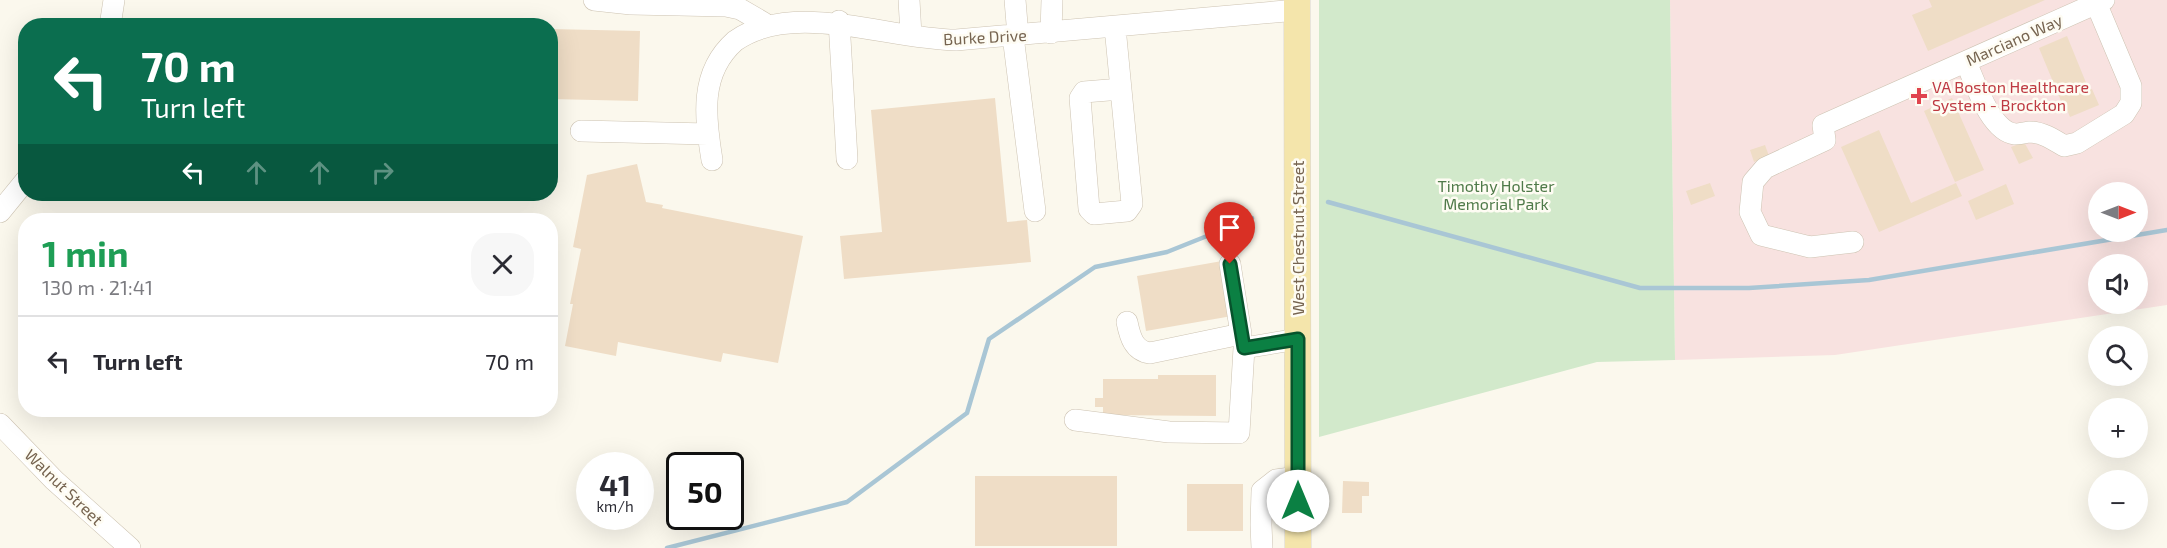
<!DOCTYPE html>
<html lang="en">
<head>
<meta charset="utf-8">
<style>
	:root { --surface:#fff; --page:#f7f7f7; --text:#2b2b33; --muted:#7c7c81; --line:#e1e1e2 }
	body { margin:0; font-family:"Exo 2",sans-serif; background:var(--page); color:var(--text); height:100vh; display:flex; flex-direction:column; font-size:22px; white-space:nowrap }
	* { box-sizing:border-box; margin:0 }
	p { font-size:20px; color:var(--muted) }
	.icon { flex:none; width:33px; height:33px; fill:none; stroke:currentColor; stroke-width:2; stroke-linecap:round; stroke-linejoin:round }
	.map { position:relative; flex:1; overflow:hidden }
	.sheet { position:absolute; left:18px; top:213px; width:540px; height:204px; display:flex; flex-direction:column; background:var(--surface); border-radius:24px; box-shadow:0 6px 24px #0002 }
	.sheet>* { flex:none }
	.top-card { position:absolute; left:18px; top:18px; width:540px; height:183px; border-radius:24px; box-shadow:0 6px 24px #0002; background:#0b6e4f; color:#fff; overflow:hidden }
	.needle { width:39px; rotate:90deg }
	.buttons { position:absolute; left:2088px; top:182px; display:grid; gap:12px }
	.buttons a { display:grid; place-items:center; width:60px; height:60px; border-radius:50%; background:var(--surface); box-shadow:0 6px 24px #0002; font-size:30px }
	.speed { position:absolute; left:576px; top:452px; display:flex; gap:12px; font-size:30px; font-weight:700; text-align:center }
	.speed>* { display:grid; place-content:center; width:78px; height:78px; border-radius:50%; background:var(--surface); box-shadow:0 6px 24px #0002; line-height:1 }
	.speed small { font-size:15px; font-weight:400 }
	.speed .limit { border:3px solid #111; border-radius:9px; background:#fff; color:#111 }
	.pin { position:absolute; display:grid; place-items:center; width:51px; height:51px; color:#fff; margin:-62px -26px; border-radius:50% 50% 50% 0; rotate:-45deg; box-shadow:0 0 6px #0007 }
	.pin .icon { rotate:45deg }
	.me { position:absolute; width:66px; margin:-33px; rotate:0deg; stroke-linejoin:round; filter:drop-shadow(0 0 4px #0008) }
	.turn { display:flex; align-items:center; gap:21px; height:126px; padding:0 24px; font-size:27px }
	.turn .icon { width:78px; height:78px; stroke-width:2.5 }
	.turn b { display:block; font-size:42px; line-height:51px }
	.lanes { display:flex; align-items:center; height:57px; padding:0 24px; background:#0003; justify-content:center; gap:30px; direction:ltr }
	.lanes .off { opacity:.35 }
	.round { display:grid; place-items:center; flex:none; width:63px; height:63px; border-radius:24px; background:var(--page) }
	.summary { display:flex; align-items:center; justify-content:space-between; height:102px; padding:0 24px }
	h1 { font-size:36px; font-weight:700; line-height:45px; color:#1e9e55 }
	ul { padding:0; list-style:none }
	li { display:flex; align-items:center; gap:18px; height:90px; padding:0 24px; border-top:2px solid var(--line) }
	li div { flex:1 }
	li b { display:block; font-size:22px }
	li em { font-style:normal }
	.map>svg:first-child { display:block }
	.medical { fill:#f8e2e0; fill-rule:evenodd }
	.green { fill:#d2e9cb }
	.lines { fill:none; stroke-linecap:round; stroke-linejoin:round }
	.stream { stroke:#a9c6d5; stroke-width:4.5 }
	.building { fill:#efddc6 }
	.minor-casing { stroke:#cdc3b2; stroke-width:22 }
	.major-casing { stroke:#d9d4ce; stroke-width:27 }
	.minor { stroke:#fff; stroke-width:21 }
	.major { stroke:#f4e5ab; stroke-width:26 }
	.route-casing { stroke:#07532c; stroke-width:15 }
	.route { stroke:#0b8043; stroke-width:10 }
	.health-dot { fill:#e0444e; stroke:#fefcf3; stroke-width:2 }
	.labels { text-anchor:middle; stroke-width:5; stroke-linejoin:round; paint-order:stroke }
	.street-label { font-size:16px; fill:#766450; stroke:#fefcf3 }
	.health-label { font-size:16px; fill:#be3a42; stroke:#fefcf3; text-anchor:start }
	.park-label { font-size:16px; fill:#4f7a49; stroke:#fefcf3 }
</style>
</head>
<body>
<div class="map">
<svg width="2167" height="548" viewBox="0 0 2167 548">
	<rect width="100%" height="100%" fill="#fbf8ed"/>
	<!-- medical -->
	<path class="medical" d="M 1670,0 L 2167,0 L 2167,305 L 1835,355 L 1675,360 ZM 2098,192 L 2138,192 L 2138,231 L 2098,231 ZM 2098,264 L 2138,264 L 2138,303 L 2098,303 Z"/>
	<!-- green -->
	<path class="green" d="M 1319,0 L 1670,0 L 1675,360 L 1597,362 L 1319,437 Z"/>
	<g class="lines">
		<!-- stream -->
		<path class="stream" d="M 1328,202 L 1640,288 L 1749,288 L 1869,280 L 2167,230
			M 667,548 L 847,502 L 967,413 L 989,339 L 1095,267 L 1167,252 L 1252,218"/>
	</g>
	<!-- building -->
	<path class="building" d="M 1929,0 L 2045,0 L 1928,51 L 1912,15 L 1932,7 Z
		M 550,29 L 640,31 L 638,101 L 550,99 Z
		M 2067,36 L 2089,90 L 2092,89 L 2099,105 L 2070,117 L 2063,100 L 2061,101 L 2039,48 Z
		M 995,98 L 1007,222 L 1027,220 L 1031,262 L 844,279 L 840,236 L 882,232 L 871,110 Z
		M 1952,98 L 1984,170 L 1955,182 L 1924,111 Z
		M 1879,130 L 1911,203 L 1956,183 L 1962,196 L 1879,232 L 1841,147 Z
		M 2024,142 L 2033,158 L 2019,164 L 2011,147 Z
		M 1765,145 L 1769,156 L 1754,162 L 1750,150 Z
		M 637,164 L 646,202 L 663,205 L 662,208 L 803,236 L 778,363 L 723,353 L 721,362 L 618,342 L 616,356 L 565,346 L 573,304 L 570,304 L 581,249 L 573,247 L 587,175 Z
		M 1710,183 L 1715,196 L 1691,205 L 1686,191 Z
		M 2006,184 L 2014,204 L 1976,220 L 1968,201 Z
		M 1222,261 L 1232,316 L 1146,331 L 1137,276 Z
		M 1158,375 L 1216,375 L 1216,416 L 1103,415 L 1103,407 L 1095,407 L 1095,398 L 1103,398 L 1103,379 L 1158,379 Z
		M 975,476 L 1117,476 L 1117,546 L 975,546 Z
		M 1343,481 L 1369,482 L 1369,496 L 1362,496 L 1362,513 L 1342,513 Z
		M 1187,484 L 1243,484 L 1243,531 L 1187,531 Z"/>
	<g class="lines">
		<!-- minor casing -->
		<g class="minor-casing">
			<path id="minor" d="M 594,0 L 631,4 L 726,6 L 740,9 L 764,23
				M 909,0 L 911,35
				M 1015,0 L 1018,36
				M 839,21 L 847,159
				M 110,26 L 114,0
				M 1115,27 L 1132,204 L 1127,211 L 1094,214 L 1089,209 L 1080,98 L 1084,92 L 1121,89
				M 1051,33 L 1052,0
				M 1013,36 L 1035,211
				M 1966,62 C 1975,82 1990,131 2015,134 C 2019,134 2024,133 2029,132 C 2042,132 2053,139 2064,146 L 2077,143 L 2124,114 L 2131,103 L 2131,86 L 2096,3
				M 581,131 L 708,134
				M 712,160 C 705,117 699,73 735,41 C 793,0 887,39 956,40 L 1297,10
				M 0,212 L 26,180
				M 1853,242 L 1810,247 L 1761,235 L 1750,212 L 1753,182 L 1765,168 L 1825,140 L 1823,125 L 2104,0
				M 1127,322 C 1130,337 1134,351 1150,353 L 1241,334 L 1230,264
				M 1075,420 L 1169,432 L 1239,433 L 1244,348 L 1298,339
				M 0,424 L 54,480 L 130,548
				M 1262,548 L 1261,525 L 1262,491 L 1276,480 L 1298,477"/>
		</g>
		<!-- major casing -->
		<g class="major-casing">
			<path id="major" d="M 1297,0 L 1298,548"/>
		</g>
		<!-- minor -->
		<use href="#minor" class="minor"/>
		<!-- major -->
		<use href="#major" class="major"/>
	</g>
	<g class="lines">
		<!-- route casing -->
		<g class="route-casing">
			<path id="route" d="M 1230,264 L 1244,348 L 1298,339 L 1298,501"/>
		</g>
		<!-- route -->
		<use href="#route" class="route"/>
	</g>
	<!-- markers -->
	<path class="health-dot" d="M1916 87h6v6h6v6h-6v6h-6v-6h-6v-6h6z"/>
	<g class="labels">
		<!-- street labels -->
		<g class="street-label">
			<text transform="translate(985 37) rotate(-3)" y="6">Burke Drive</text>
			<text transform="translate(2014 40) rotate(-24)" y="6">Marciano Way</text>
			<text transform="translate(1298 238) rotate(-90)" y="6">West Chestnut Street</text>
			<text transform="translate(64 487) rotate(44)" y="6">Walnut Street</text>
		</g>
		<!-- health labels -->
		<g class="health-label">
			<text x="1932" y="93">VA Boston Healthcare<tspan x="1932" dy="18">System - Brockton</tspan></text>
		</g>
		<!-- park labels -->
		<g class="park-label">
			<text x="1496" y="192">Timothy Holster<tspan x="1496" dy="18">Memorial Park</tspan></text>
		</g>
	</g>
</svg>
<div class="buttons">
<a><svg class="needle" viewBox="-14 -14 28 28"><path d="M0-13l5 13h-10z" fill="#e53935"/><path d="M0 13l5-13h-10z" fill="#7c7c81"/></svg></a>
<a><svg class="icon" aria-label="sound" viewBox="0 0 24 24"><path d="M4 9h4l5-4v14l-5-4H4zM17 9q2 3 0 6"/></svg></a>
<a><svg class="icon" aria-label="search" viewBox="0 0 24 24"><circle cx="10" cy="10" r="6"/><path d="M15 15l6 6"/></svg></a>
<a>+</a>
<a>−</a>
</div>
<div class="speed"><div>41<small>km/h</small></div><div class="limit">50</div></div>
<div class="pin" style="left:1230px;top:264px;background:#d93025"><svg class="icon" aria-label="arrive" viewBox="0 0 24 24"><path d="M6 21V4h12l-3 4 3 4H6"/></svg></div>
<svg class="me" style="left:1298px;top:501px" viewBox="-20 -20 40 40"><circle r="19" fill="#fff"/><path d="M0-13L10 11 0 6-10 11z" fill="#0b8043"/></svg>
<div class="top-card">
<div class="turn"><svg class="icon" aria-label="left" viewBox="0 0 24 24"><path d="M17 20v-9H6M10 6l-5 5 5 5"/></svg><div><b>70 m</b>Turn left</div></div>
<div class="lanes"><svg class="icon" aria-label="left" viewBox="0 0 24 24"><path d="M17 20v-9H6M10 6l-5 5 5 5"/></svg><svg class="icon off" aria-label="ahead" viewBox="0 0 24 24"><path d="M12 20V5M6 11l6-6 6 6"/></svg><svg class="icon off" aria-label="ahead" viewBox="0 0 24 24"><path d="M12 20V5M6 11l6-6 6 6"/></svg><svg class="icon off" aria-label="right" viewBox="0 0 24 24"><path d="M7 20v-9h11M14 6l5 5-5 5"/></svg></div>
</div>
<section class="sheet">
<div class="summary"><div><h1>1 min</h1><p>130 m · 21:41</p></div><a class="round"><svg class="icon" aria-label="close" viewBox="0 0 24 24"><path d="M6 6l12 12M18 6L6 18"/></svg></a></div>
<ul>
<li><svg class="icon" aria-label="left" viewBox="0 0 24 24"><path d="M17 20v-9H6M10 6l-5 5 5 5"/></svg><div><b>Turn left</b></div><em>70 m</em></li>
</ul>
</section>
</div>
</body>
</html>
